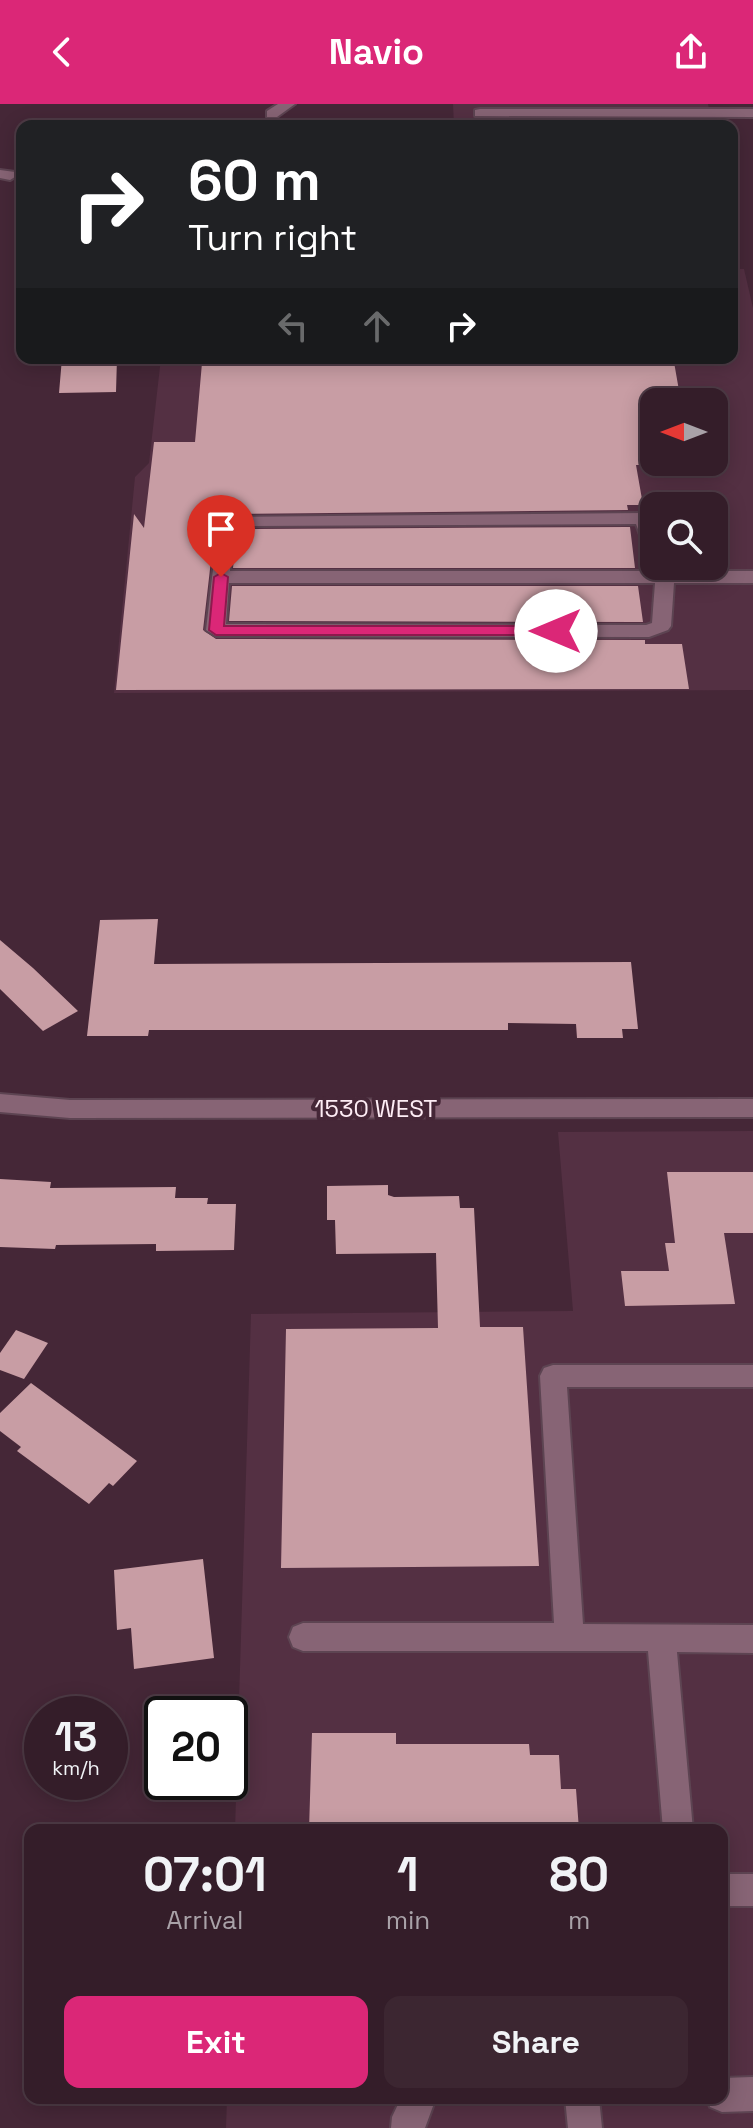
<!DOCTYPE html>
<html lang="en">
<head>
<meta charset="utf-8">
<style>
	:root { --surface:#341d29; --page:#3c2631; --text:#f1f3f6; --muted:#a9a2a8; --line:#4e3b46; --accent:#db2777 }
	body { margin:0; font-family:"Space Grotesk",sans-serif; background:var(--page); color:var(--text); height:100vh; display:flex; flex-direction:column; font-size:30px; white-space:nowrap }
	* { box-sizing:border-box; margin:0 }
	p { font-size:26px; color:var(--muted) }
	.icon { flex:none; width:44px; height:44px; fill:none; stroke:currentColor; stroke-width:2; stroke-linecap:round; stroke-linejoin:round }
	.map { position:relative; flex:1; overflow:hidden }
	.panel { position:absolute; left:24px; top:1720px; width:704px; height:280px; display:flex; flex-direction:column; background:var(--surface); border-radius:16px; box-shadow:0 4px 20px #0003,0 0 0 2px var(--line) }
	.panel>* { flex:none }
	.banner { position:absolute; left:16px; top:16px; width:722px; height:244px; border-radius:16px; box-shadow:0 4px 20px #0003,0 0 0 2px var(--line); background:#202124; color:#fff; overflow:hidden }
	.needle { width:52px; rotate:270deg }
	.buttons { position:absolute; left:640px; top:284px; display:grid; gap:16px }
	.buttons a { display:grid; place-items:center; width:88px; height:88px; border-radius:16px; background:var(--surface); box-shadow:0 4px 20px #0003,0 0 0 2px var(--line); font-size:40px }
	.speed { position:absolute; left:24px; top:1592px; display:flex; gap:16px; font-size:40px; font-weight:700; text-align:center }
	.speed>* { display:grid; place-content:center; width:104px; height:104px; border-radius:50%; background:var(--surface); box-shadow:0 4px 20px #0003,0 0 0 2px var(--line); line-height:1 }
	.speed small { font-size:20px; font-weight:400 }
	.speed .limit { border:4px solid #111; border-radius:12px; background:#fff; color:#111 }
	.pin { position:absolute; display:grid; place-items:center; width:68px; height:68px; color:#fff; margin:-82px -34px; border-radius:50% 50% 50% 0; rotate:-45deg; box-shadow:0 0 8px #0007 }
	.pin .icon { rotate:45deg }
	.me { position:absolute; width:88px; margin:-44px; rotate:270deg; stroke-linejoin:round; filter:drop-shadow(0 0 6px #0008) }
	.turn { display:flex; align-items:center; gap:28px; height:168px; padding:0 40px; font-size:36px }
	.turn .icon { width:104px; height:104px; stroke-width:2.5 }
	.turn b { display:block; font-size:56px; line-height:68px }
	.lanes { display:flex; align-items:center; height:76px; padding:0 40px; background:#0003; justify-content:center; gap:40px; direction:ltr }
	.lanes .off { opacity:.35 }
	.eta { display:flex; justify-content:space-evenly; align-items:center; height:136px; text-align:center }
	.eta b { font-size:48px; font-weight:600; line-height:56px }
	.button { display:flex; gap:16px; margin-top:auto; padding:16px 40px }
	.button a { flex:1; height:92px; border-radius:16px; background:var(--accent); color:#fff; font-size:32px; font-weight:600; line-height:92px; text-align:center }
	.button a+a { background:var(--page); color:var(--text) }
	header { display:flex; justify-content:space-between; align-items:center; height:104px; padding:0 40px; background:var(--accent); color:#fff; font-size:36px; font-weight:600 }
	.map>svg:first-child { display:block }
	.built { fill:#543043; fill-rule:evenodd }
	.building { fill:#c89da4 }
	.lines { fill:none; stroke-linecap:round; stroke-linejoin:round }
	.minor-casing { stroke:#5d4452; stroke-width:4 }
	.minor { fill:#876475; fill-rule:evenodd }
	.route { fill:#db2777; stroke:#8e194d; stroke-width:2 }
	.labels { text-anchor:middle; stroke-width:8; stroke-linejoin:round; paint-order:stroke }
	.street-label { font-size:24px; fill:#feedf5; stroke:#452737 }
</style>
</head>
<body>
<header><svg class="icon" aria-label="back" viewBox="0 0 24 24"><path d="M15 5l-7 7 7 7"/></svg>Navio<svg class="icon" aria-label="share" viewBox="0 0 24 24"><path d="M12 15V3M7 8l5-5 5 5M5 13v7h14v-7"/></svg></header>
<div class="map">
<svg width="753" height="2024" viewBox="0 0 753 2024">
	<rect width="100%" height="100%" fill="#452737"/>
	<!-- built -->
	<path class="built" d="M 453,0 L 708,0 L 713,22 L 454,22 Z
		M 732,165 L 744,165 L 753,204 L 753,586 L 114,589 L 135,373 L 149,359 L 161,254 L 732,254 ZM 654,298 L 714,298 L 714,358 L 654,358 ZM 654,402 L 714,402 L 714,462 L 654,462 Z
		M 753,1027 L 753,2024 L 226,2024 L 227,1994 L 722,1994 L 722,1726 L 235,1726 L 251,1210 L 573,1207 L 558,1028 Z"/>
	<!-- building -->
	<path class="building" d="M 62,254 L 117,254 L 116,288 L 59,289 Z
		M 674,258 L 681,298 L 654,298 L 654,358 L 691,358 L 691,361 L 636,361 L 643,401 L 627,401 L 628,406 L 219,410 L 216,413 L 203,526 L 216,535 L 645,536 L 645,540 L 682,540 L 689,585 L 116,586 L 134,410 L 144,424 L 154,338 L 195,338 L 202,259 Z
		M 630,423 L 635,464 L 233,464 L 237,425 Z
		M 232,482 L 638,482 L 643,518 L 229,517 Z
		M 158,815 L 154,860 L 631,858 L 638,925 L 622,925 L 623,934 L 577,934 L 576,920 L 508,919 L 508,926 L 149,926 L 148,932 L 87,932 L 100,816 Z
		M 0,836 L 33,864 L 78,907 L 43,927 L 0,885 Z
		M 667,1068 L 753,1068 L 753,1129 L 724,1129 L 735,1200 L 625,1202 L 621,1167 L 669,1167 L 665,1139 L 675,1139 Z
		M 0,1075 L 51,1078 L 50,1084 L 176,1083 L 175,1094 L 208,1094 L 207,1100 L 236,1100 L 234,1146 L 156,1147 L 156,1140 L 56,1141 L 55,1145 L 0,1143 Z
		M 388,1081 L 388,1091 L 394,1093 L 459,1092 L 460,1104 L 474,1104 L 480,1223 L 523,1223 L 539,1462 L 281,1464 L 286,1225 L 438,1224 L 436,1149 L 336,1150 L 335,1116 L 327,1116 L 327,1082 Z
		M 16,1226 L 48,1239 L 24,1275 L 0,1266 L 0,1249 Z
		M 31,1279 L 137,1357 L 113,1382 L 109,1379 L 89,1400 L 17,1347 L 21,1343 L 0,1327 L 0,1309 Z
		M 203,1455 L 214,1554 L 134,1565 L 131,1524 L 117,1526 L 114,1466 Z
		M 312,1629 L 396,1629 L 396,1640 L 529,1640 L 530,1651 L 559,1651 L 561,1685 L 576,1685 L 579,1726 L 309,1726 Z"/>
	<g class="lines">
		<!-- minor casing -->
		<g class="minor-casing">
			<path id="minor" d="M 278,0 L 295,0 L 277,13 L 267,13 L 267,7 Z
				M 480,5 L 753,5 L 753,13 L 475,12 L 475,6 Z
				M 0,66 L 15,68 L 18,71 L 10,76 L 0,74 Z
				M 643,409 L 649,410 L 654,419 L 654,450 L 645,444 L 636,420 L 234,422 L 230,467 L 653,467 L 651,462 L 654,458 L 654,462 L 669,462 L 671,467 L 753,467 L 753,479 L 674,479 L 671,522 L 668,526 L 649,533 L 216,532 L 206,526 L 219,413 ZM 229,479 L 655,479 L 652,519 L 646,521 L 226,520 Z
				M 0,990 L 70,996 L 753,995 L 753,1013 L 70,1014 L 0,1008 Z
				M 553,1261 L 753,1261 L 753,1283 L 567,1283 L 583,1520 L 753,1521 L 753,1549 L 677,1548 L 693,1726 L 663,1726 L 648,1547 L 303,1547 L 293,1543 L 289,1533 L 293,1523 L 303,1519 L 554,1519 L 540,1272 L 544,1264 Z
				M 722,1770 L 753,1770 L 753,1802 L 722,1802 Z
				M 753,1973 L 753,2007 L 722,2008 L 710,2003 L 707,1994 L 722,1994 L 722,1974 Z
				M 401,1994 L 436,1994 L 425,2024 L 391,2024 L 392,2013 Z
				M 565,1994 L 599,1994 L 602,2024 L 568,2024 Z"/>
		</g>
		<!-- minor -->
		<use href="#minor" class="minor"/>
	</g>
	<!-- route -->
	<path class="route" d="M 221,469 L 228,473 L 224,522 L 556,522 L 564,527 L 556,531 L 216,531 L 209,526 L 214,473 Z"/>
	<g class="labels">
		<!-- street labels -->
		<g class="street-label">
			<text x="376" y="1013">1530 WEST</text>
		</g>
	</g>
</svg>
<div class="buttons">
<a><svg class="needle" viewBox="-14 -14 28 28"><path d="M0-13l5 13h-10z" fill="#e53935"/><path d="M0 13l5-13h-10z" fill="#a9a2a8"/></svg></a>
<a><svg class="icon" aria-label="search" viewBox="0 0 24 24"><circle cx="10" cy="10" r="6"/><path d="M15 15l6 6"/></svg></a>
</div>
<div class="speed"><div>13<small>km/h</small></div><div class="limit">20</div></div>
<div class="pin" style="left:221px;top:473px;background:#d93025"><svg class="icon" aria-label="arrive" viewBox="0 0 24 24"><path d="M6 21V4h12l-3 4 3 4H6"/></svg></div>
<svg class="me" style="left:556px;top:527px" viewBox="-20 -20 40 40"><circle r="19" fill="#fff"/><path d="M0-13L10 11 0 6-10 11z" fill="#db2777"/></svg>
<div class="banner">
<div class="turn"><svg class="icon" aria-label="right" viewBox="0 0 24 24"><path d="M7 20v-9h11M14 6l5 5-5 5"/></svg><div><b>60 m</b>Turn right</div></div>
<div class="lanes"><svg class="icon off" aria-label="left" viewBox="0 0 24 24"><path d="M17 20v-9H6M10 6l-5 5 5 5"/></svg><svg class="icon off" aria-label="ahead" viewBox="0 0 24 24"><path d="M12 20V5M6 11l6-6 6 6"/></svg><svg class="icon" aria-label="right" viewBox="0 0 24 24"><path d="M7 20v-9h11M14 6l5 5-5 5"/></svg></div>
</div>
<section class="panel">
<div class="eta">
<div><b>07:01</b><p>Arrival</p></div>
<div><b>1</b><p>min</p></div>
<div><b>80</b><p>m</p></div>
</div>
<div class="button"><a>Exit</a><a>Share</a></div>
</section>
</div>
</body>
</html>
